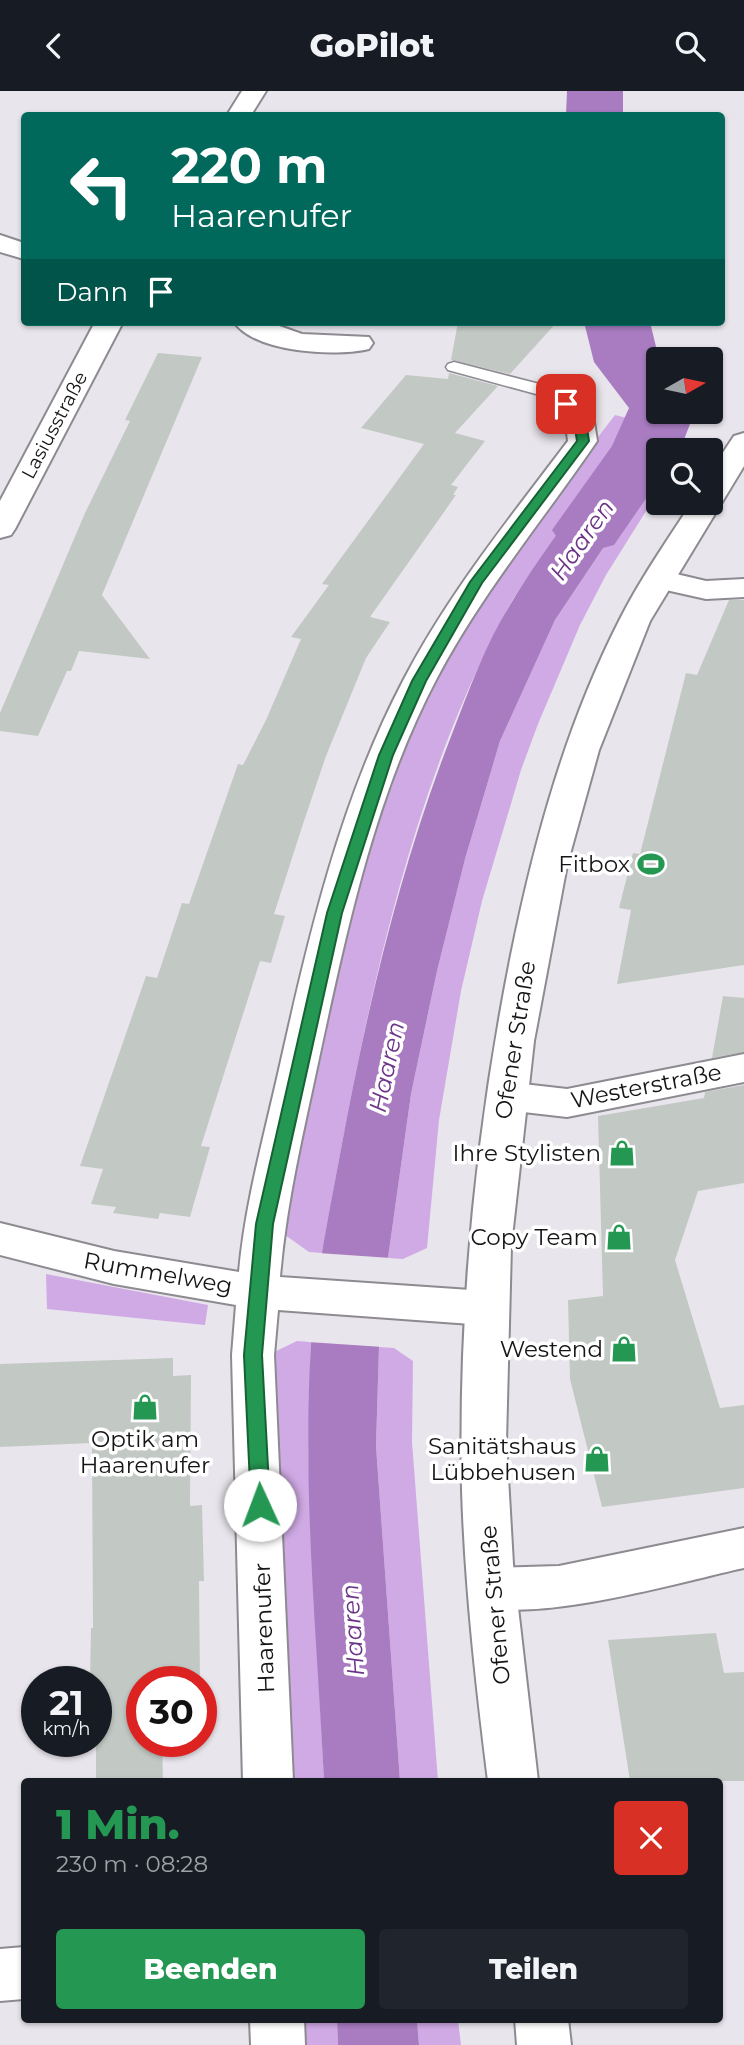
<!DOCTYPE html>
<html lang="de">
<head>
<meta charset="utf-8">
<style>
	:root { --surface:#171b24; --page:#20242c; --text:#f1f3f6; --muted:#9ea1a6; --accent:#249752 }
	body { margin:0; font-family:Montserrat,sans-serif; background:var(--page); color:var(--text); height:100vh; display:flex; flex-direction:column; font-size:26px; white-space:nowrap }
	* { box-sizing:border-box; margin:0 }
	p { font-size:23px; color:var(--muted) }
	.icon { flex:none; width:38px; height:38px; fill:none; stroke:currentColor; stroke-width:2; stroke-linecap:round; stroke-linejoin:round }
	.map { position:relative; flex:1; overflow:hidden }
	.panel { position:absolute; left:21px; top:1687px; width:702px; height:245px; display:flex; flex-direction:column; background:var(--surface); border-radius:7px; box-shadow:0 2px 5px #0004 }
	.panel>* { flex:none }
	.guide { position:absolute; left:21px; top:21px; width:704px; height:214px; border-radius:7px; box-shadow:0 2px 5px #0004; background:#00695c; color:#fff; overflow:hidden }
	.needle { width:46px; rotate:81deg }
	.buttons { position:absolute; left:646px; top:256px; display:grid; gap:14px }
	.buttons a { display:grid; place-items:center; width:77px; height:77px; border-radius:7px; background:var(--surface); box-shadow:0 2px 5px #0004; font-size:35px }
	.speed { position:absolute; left:21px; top:1575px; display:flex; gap:14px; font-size:35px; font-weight:700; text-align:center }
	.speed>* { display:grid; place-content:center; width:91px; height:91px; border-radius:50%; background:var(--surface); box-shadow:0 2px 5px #0004; line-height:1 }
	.speed small { font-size:18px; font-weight:400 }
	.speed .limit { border:10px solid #d22; background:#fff; color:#111 }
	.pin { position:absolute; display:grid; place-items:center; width:60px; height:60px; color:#fff; margin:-30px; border-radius:14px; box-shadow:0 4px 10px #0006 }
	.me { position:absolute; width:77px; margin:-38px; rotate:358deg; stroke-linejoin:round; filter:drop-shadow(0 0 5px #0008) }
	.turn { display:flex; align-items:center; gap:24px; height:147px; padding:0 35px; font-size:32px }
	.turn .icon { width:91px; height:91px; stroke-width:2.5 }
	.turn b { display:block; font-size:49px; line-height:60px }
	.then { display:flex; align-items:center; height:66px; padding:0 35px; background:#0003; gap:14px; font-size:26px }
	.round { display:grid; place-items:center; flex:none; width:74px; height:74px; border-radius:7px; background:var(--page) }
	.head { display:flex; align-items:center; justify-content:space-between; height:119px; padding:0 35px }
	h1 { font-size:42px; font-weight:800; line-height:52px; color:var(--accent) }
	.cta { display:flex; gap:14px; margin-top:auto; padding:14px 35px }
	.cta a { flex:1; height:80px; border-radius:7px; background:var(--accent); color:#fff; font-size:28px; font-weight:800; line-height:80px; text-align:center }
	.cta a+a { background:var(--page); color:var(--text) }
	header { display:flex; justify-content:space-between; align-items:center; height:91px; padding:0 35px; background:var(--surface); font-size:32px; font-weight:800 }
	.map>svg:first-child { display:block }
	.green { fill:#d0aae5 }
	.water { fill:#a97cc1 }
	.pier { fill:#e9e5ec }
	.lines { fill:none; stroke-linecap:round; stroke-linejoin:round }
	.river { fill:#a97cc1; fill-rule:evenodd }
	.building { fill:#c2c9c4 }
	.service-casing { stroke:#8e8a91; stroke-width:3 }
	.minor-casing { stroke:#8e8a91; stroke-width:4 }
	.secondary-casing { stroke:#8e8a91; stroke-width:4 }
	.service { fill:#fff; fill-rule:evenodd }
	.minor { fill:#fff; fill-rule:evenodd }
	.secondary { fill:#fff; fill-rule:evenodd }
	.route { fill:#249752; stroke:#176235; stroke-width:2 }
	.labels { text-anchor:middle; stroke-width:7; stroke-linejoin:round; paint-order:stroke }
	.far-street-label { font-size:19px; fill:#151416; stroke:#fff }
	.poi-label { font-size:23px; fill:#151416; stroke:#fff; text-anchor:end }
	.street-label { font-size:23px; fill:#151416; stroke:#fff }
	.water-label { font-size:24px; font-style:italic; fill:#6c3487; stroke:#fff }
</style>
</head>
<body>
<header><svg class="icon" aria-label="back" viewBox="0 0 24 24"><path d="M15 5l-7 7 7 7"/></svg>GoPilot<svg class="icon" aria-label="search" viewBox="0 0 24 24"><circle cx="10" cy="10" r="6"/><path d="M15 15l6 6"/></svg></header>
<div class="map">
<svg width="744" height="1954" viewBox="0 0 744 1954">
	<rect width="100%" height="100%" fill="#e9e5ec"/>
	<!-- green -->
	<path class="green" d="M 615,324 L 635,329 L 623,352 C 601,384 579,416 556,448 C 540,470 521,493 508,517 C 401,715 362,943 322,1162 L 309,1161 L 278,1139 L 340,870 L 369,758 L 412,640 L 442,573 L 508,463 Z
		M 658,375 L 658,401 L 606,484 L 580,534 L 538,633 L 521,679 L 482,810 L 461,900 L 439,1029 L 427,1157 L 403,1168 L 388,1167 L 411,1003 L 437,880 L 465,768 L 500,650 L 555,529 Z
		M 46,1183 L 208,1214 L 205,1234 L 47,1218 Z
		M 297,1250 L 311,1251 L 308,1363 L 324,1690 L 286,1690 L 270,1263 Z
		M 379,1256 L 394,1257 L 413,1270 L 412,1351 L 438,1690 L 400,1690 L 376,1355 Z
		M 295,1929 L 337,1929 L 338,1954 L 296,1954 Z
		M 417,1929 L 458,1929 L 461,1954 L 419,1954 Z"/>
	<!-- water -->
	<path class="water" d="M 635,329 L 679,338 L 669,359 L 658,359 L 658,375 L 555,529 L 500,650 L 465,768 L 437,880 L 411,1003 L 388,1167 L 379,1256 L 376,1355 L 400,1690 L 324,1690 C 317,1545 302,1399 311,1253 C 315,1188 329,1123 341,1058 C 367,917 400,776 452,643 C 469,599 485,554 510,514 C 543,458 586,406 623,352 Z
		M 337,1929 L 417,1929 L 419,1954 L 338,1954 Z"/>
	<!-- pier -->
	<path class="pier" d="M 318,1162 L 391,1167 L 383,1256 L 308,1251 Z"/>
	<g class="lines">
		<!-- river -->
		<path class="river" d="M 567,0 L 623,0 L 623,24 L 566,24 Z
			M 584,231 L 650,231 L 659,268 L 658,320 L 695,320 L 680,359 L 658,359 L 658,390 L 614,454 L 588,461 L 562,454 L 552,439 L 612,355 L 629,317 L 594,271 Z"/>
	</g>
	<!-- building -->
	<path class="building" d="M 458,231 L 557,231 L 510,283 L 451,269 Z
		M 158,262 L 202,266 L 102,504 L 150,568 L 79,560 L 71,580 L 67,580 L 38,645 L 0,640 L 0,622 L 85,422 L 130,330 L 125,329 Z
		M 449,282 L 498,295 L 455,342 L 485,350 L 451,394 L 458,396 L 453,404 L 456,404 L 370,526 L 390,531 L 366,567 L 326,665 L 303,733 L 274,823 L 285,825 L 271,872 L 260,870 L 201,1055 L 210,1056 L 190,1126 L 160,1122 L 158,1128 L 113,1122 L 116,1116 L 91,1113 L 103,1078 L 80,1075 L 146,885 L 157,887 L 182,812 L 189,813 L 238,673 L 243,674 L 266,629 L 301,548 L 291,546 L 329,494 L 322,493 L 424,353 L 361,337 L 406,284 L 448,288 Z
		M 729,509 L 744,509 L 744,874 L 617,893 L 631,819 L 619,817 L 633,762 L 640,763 L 686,582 L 697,584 Z
		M 723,905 L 744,907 L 744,961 L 712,967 Z
		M 744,994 L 744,1092 L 698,1100 L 675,1169 L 720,1317 L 744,1314 L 744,1397 L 602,1416 L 570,1288 L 568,1209 L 603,1205 L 598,1025 L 704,1007 L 705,1001 Z
		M 173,1267 L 173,1285 L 191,1284 L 190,1415 L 202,1414 L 204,1490 L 199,1490 L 200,1591 L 142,1591 L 142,1650 L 162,1650 L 163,1690 L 96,1690 L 96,1591 L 90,1591 L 91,1537 L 93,1537 L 92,1352 L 0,1356 L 0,1273 Z
		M 716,1542 L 724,1582 L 744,1581 L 744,1690 L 630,1690 L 608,1549 Z"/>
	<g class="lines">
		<!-- service casing -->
		<g class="service-casing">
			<path id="service" d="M 454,271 L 559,298 L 587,324 L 585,328 L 573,328 L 547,306 L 448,279 L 446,276 L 448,273 Z"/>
		</g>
		<!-- minor casing -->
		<g class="minor-casing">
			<path id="minor" d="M 242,0 L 266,0 L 251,24 L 227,24 Z
				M 0,144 L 24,152 L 24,168 L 0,161 Z
				M 95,231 L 123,231 L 15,438 L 11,444 L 0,447 L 0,410 Z
				M 234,231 L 268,231 L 302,243 L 369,246 L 373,252 L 369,258 C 335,266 256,262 234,231 Z
				M 579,315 L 589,318 L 593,324 L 597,350 C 543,429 482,502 437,587 C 374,706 346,842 318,972 C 303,1043 286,1113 280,1186 L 485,1200 L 500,1205 L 506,1217 L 500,1229 L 485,1234 L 278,1219 L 274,1264 L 293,1690 L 243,1690 L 232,1264 L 236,1214 L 114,1193 L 0,1164 L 0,1132 L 114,1160 L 239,1181 C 245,1114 263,1049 278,983 C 308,849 339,712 403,590 C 448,503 510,427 568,350 L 565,324 L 569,318 Z
				M 659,479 L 706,490 L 744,488 L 744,506 L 706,508 L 648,495 L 644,488 L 648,481 Z
				M 744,963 L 744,991 L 567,1026 L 506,1019 L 492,1015 L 487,1005 L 492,995 L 506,991 L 567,998 Z
				M 744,1437 L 744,1477 C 679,1491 534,1534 475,1513 L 468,1498 L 475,1483 L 491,1477 L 559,1475 Z
				M 24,1856 L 24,1908 L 0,1910 L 0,1858 Z
				M 250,1928 L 304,1928 L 305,1954 L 251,1954 Z"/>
		</g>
		<!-- secondary casing -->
		<g class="secondary-casing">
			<path id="secondary" d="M 744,342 L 744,375 L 650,530 L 599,659 L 567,774 L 534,950 L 511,1155 L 506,1351 L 513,1473 L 538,1690 L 488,1690 C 476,1594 465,1496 462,1399 C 458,1221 476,1039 511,864 C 534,750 566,634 619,530 C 640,488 667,450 692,411 L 710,411 L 710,381 L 734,345 Z
				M 515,1928 L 568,1928 L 571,1954 L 517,1954 Z"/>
		</g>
		<!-- service -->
		<use href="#service" class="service"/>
		<!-- minor -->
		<use href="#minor" class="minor"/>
		<!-- secondary -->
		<use href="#secondary" class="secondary"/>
	</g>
	<!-- route -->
	<path class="route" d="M 562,310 L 570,310 L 585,324 L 589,350 L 482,492 L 426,590 L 393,664 L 342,822 L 273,1133 L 262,1264 L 270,1414 L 267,1420 L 260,1422 L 254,1420 L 251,1414 L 244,1264 L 256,1133 L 327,822 L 379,664 L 412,590 L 470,491 L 577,350 L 573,325 L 562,315 Z"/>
	<!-- icons -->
	<defs>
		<g id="stadium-bare" transform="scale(2.1)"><path d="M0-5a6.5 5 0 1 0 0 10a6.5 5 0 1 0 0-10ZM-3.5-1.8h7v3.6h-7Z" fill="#249752" stroke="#fff" stroke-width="2.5" paint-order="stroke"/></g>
		<g id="shop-bare" transform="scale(2.1)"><path d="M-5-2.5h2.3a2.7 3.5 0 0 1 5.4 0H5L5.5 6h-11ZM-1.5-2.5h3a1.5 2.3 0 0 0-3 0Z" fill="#249752" stroke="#fff" stroke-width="2.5" paint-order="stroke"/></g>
	</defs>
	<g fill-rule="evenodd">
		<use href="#stadium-bare" x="651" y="773"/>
		<use href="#shop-bare" x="622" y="1062"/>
		<use href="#shop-bare" x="619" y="1146"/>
		<use href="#shop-bare" x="624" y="1258"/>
		<use href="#shop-bare" x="145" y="1316"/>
		<use href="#shop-bare" x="597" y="1368"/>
	</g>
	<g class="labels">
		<!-- far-street labels -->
		<g class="far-street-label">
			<text transform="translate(54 334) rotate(-62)" y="7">Lasiusstraße</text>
		</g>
		<!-- poi labels -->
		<g class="poi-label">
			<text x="630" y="781">Fitbox</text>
			<text x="601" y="1070">Ihre Stylisten</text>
			<text x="598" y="1154">Copy Team</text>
			<text x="603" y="1266">Westend</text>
			<text x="145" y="1356" text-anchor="middle">Optik am<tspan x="145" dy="26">Haarenufer</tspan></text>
			<text x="576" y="1363">Sanitätshaus<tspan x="576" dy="26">Lübbehusen</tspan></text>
		</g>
		<!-- street labels -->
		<g class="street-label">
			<text transform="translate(515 949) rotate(-81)" y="8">Ofener Straße</text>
			<text transform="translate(646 995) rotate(-11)" y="8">Westerstraße</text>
			<text transform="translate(158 1182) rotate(10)" y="8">Rummelweg</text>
			<text transform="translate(495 1514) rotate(-95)" y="8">Ofener Straße</text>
			<text transform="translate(264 1537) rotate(-92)" y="8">Haarenufer</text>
		</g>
		<!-- water labels -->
		<g class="water-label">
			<text transform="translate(582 449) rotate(-55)" y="8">Haaren</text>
			<text transform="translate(387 976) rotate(-78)" y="8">Haaren</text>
			<text transform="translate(353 1539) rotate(-94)" y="8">Haaren</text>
		</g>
	</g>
</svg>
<div class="buttons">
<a><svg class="needle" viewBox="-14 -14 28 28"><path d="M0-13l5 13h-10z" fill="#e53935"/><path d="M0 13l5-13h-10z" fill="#9ea1a6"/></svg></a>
<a><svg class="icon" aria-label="search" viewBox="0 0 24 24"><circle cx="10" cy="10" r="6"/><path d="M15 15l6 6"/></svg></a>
</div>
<div class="speed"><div>21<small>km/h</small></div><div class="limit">30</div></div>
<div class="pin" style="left:566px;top:313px;background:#d93025"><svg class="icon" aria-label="arrive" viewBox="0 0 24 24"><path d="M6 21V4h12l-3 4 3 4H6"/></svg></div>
<svg class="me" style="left:260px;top:1414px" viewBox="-20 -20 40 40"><circle r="19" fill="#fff"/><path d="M0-13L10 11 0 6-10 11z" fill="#249752"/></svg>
<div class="guide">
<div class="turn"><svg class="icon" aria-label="left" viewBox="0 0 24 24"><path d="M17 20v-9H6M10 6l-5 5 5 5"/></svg><div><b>220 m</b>Haarenufer</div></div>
<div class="then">Dann<svg class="icon" aria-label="arrive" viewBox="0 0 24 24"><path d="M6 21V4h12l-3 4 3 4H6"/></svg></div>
</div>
<section class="panel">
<div class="head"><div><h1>1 Min.</h1><p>230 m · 08:28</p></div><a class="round" style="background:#d93025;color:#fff"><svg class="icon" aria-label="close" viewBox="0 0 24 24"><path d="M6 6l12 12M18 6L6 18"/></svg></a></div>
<div class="cta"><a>Beenden</a><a>Teilen</a></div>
</section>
</div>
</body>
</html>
